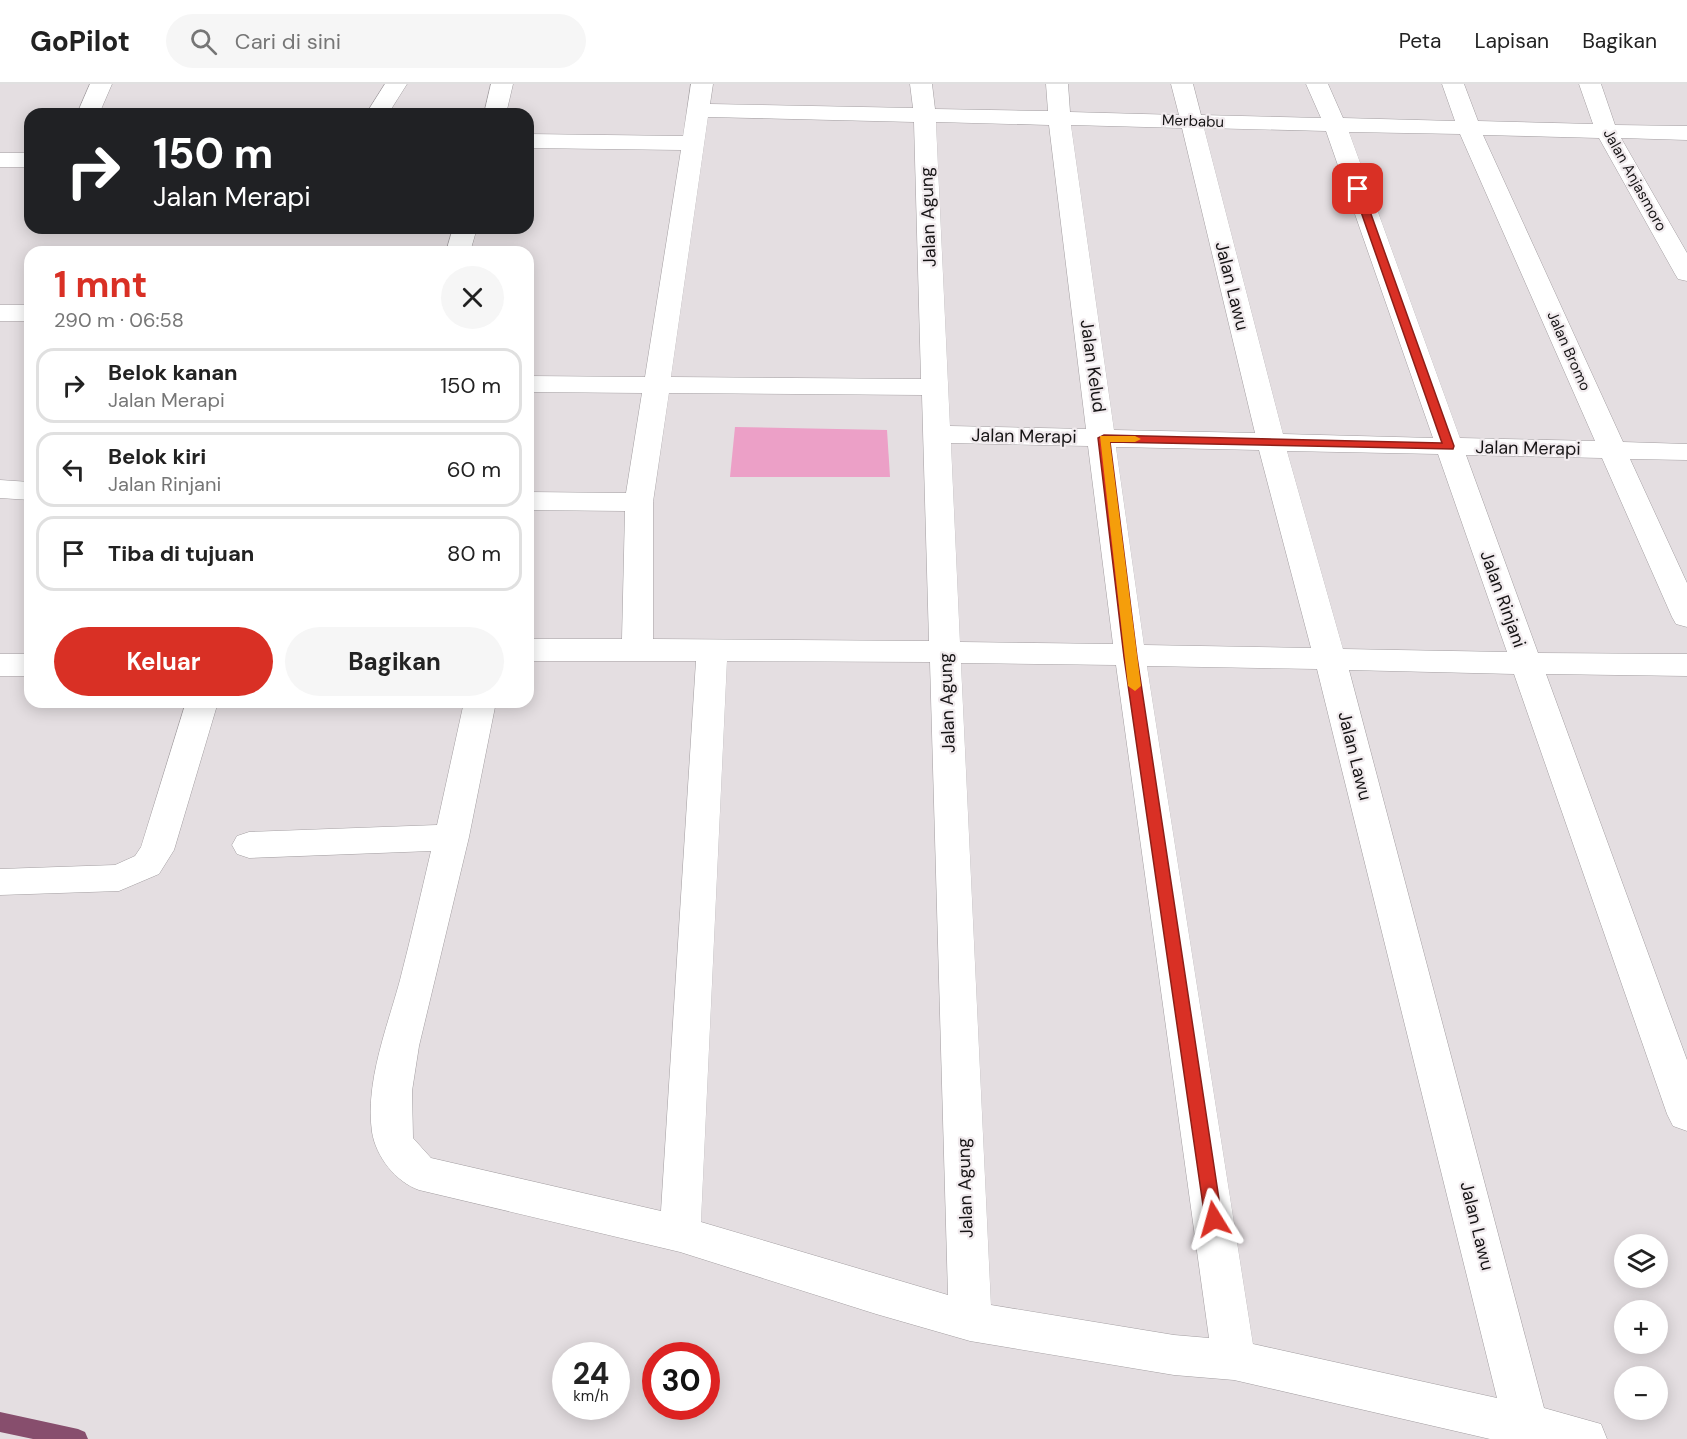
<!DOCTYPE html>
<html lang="id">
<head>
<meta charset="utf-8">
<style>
	:root { --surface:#fff; --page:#f6f6f6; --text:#222; --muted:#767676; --line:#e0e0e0; --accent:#d93025 }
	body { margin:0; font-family:"DM Sans",sans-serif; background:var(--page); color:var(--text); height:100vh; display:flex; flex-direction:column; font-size:22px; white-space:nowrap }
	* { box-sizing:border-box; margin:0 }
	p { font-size:20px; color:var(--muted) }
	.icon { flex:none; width:33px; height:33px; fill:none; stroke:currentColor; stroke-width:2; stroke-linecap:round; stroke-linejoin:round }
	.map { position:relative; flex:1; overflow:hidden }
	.drawer { position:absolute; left:24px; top:162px; width:510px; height:462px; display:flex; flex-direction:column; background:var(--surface); border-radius:18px; box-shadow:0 3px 15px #0003 }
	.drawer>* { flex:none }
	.top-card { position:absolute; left:24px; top:24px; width:510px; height:126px; border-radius:18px; box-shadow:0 3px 15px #0003; background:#202124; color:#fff; overflow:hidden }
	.controls { position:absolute; left:1614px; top:1150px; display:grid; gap:12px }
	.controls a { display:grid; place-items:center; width:54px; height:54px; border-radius:50%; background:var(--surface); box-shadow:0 3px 15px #0003; font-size:30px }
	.speed { position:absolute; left:552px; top:1258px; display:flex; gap:12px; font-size:30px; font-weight:700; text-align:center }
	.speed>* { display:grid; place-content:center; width:78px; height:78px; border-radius:50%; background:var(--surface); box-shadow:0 3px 15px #0003; line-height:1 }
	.speed small { font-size:15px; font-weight:400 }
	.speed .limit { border:9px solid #d22; background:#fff; color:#111 }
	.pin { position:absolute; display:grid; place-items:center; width:51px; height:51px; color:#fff; margin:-26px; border-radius:12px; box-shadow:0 3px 9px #0006 }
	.me { position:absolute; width:66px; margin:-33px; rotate:352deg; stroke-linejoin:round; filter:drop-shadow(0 0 4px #0008) }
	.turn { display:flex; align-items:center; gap:21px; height:126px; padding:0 30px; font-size:27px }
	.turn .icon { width:78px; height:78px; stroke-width:2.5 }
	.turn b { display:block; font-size:42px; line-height:51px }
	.round { display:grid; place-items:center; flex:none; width:63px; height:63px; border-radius:32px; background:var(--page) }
	.summary { display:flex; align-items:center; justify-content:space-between; height:102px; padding:0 30px }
	h1 { font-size:36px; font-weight:700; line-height:45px; color:var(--accent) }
	.cta { display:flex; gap:12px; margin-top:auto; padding:12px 30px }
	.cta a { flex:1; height:69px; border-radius:36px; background:var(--accent); color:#fff; font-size:24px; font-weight:700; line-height:69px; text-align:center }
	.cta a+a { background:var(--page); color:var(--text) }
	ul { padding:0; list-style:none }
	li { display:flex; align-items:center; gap:18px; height:75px; margin:0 12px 9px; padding:0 18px; border:3px solid var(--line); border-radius:18px }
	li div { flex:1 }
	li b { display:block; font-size:22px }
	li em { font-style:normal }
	header { display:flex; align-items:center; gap:36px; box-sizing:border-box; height:84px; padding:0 30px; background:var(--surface); border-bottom:2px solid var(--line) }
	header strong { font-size:28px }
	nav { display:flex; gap:33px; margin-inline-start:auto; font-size:21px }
	.search { width:420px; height:54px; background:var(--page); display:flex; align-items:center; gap:15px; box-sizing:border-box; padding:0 21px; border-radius:33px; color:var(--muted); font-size:22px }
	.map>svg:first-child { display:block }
	.green { fill:#eca0c7 }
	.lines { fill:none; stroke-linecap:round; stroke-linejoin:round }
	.stream { fill:#874e6d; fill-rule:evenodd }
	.street-casing { stroke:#a39ea1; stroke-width:1 }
	.street { fill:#fff; fill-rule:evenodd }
	.route { fill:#d93025; stroke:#8d1f18; stroke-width:1.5 }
	.slow { fill:#f59e0b }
	.labels { text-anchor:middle; stroke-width:4.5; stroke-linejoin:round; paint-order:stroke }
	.far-street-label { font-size:15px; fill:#171516; stroke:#f1ebee }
	.street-label { font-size:18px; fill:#171516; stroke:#f1ebee }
</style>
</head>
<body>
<header>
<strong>GoPilot</strong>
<div class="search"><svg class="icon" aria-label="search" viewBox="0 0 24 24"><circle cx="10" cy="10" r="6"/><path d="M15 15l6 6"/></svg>Cari di sini</div>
<nav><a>Peta</a><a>Lapisan</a><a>Bagikan</a></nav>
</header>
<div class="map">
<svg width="1687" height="1355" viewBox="0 0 1687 1355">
	<rect width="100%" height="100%" fill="#e4dee1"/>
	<!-- green -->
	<path class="green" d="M 735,343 L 887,346 L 890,393 L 730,393 Z"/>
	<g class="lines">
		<!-- stream -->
		<path class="stream" d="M 0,1328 L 78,1345 L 85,1348 L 88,1355 L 33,1355 L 0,1348 Z"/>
		<!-- street casing -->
		<g class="street-casing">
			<path id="street" d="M 90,0 L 112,0 L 99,30 L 77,30 Z
				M 385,0 L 407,0 L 388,30 L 366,30 Z
				M 491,0 L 513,0 L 506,30 L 484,30 Z
				M 691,0 L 713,0 L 710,20 L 913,24 L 910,0 L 932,0 L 935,25 L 1048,27 L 1046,0 L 1068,0 L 1070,28 L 1179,31 L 1171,0 L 1193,0 L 1201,31 L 1321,34 L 1306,0 L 1328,0 L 1343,34 L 1455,37 L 1442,0 L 1464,0 L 1478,37 L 1593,40 L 1579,0 L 1601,0 L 1615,41 L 1687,42 L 1687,56 L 1621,54 L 1687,169 L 1687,197 L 1678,195 L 1675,190 L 1599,54 L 1483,51 L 1623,358 L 1687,360 L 1687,376 L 1630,375 L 1687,499 L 1687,543 L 1676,540 L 1672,533 L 1602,374 L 1466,371 L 1538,569 L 1687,570 L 1687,592 L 1546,590 L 1687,976 L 1687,1047 L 1673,1042 L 1667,1030 L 1514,590 L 1349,586 L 1544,1324 L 1601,1340 L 1607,1355 L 1490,1355 L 1234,1296 L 1174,1291 L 970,1257 L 876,1230 L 680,1168 L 419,1106 C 396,1098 376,1073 372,1048 C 365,998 387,944 400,896 C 411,853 421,810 431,767 L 249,774 L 237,770 L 232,761 L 237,752 L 249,748 L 437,741 L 464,618 L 496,618 L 469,753 L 419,962 L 412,1007 L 413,1054 L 431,1074 L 661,1127 L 696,577 L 528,577 L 528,555 L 622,555 L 625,427 L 528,426 L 528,408 L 626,409 L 642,309 L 528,308 L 528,292 L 645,293 L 681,66 L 528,64 L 528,50 L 683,52 ZM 708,33 L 914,38 L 921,295 L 671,293 ZM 936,38 L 1049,41 L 1086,345 L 950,342 ZM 1071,41 L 1182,44 L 1255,349 L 1114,346 ZM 1204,44 L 1326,47 L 1433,354 L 1283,350 ZM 1349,48 L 1460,50 L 1595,357 L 1460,354 ZM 669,309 L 922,311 L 929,557 L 653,555 L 653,418 ZM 951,359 L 1088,362 L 1113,560 L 960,558 ZM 1116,363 L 1259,366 L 1311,564 L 1144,561 ZM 1287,367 L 1438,370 L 1507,568 L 1343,565 ZM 727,577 L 930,578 L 948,1211 L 701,1138 ZM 961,579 L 1116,581 L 1209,1254 L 1174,1251 L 991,1221 ZM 1147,582 L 1317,585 L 1497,1314 L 1253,1260 Z
				M 0,69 L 30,69 L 30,83 L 0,83 Z
				M 453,144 L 477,144 L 470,168 L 446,168 Z
				M 0,221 L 30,221 L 30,237 L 0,237 Z
				M 0,396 L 30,398 L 30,416 L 0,414 Z
				M 0,570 L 30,570 L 30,592 L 0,592 Z
				M 186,618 L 218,618 L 174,766 L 159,790 L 119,807 L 0,811 L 0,785 L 115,781 L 135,772 L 141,763 Z"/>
		</g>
		<!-- street -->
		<use href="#street" class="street"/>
	</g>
	<!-- route -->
	<path class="route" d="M 1358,102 L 1362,105 L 1454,362 L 1453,365 L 1110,358 L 1137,573 L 1222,1135 L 1219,1140 L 1214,1143 L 1208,1140 L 1205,1135 L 1124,573 L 1098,354 L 1104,351 L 1442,359 L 1353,105 Z"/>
	<!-- slow -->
	<path class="slow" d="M 1100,352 L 1135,352 L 1141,355 L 1135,358 L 1110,358 L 1141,602 L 1135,607 L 1128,602 Z"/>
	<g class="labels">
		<!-- far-street labels -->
		<g class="far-street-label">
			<text transform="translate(1193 37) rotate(2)" y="5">Merbabu</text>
			<text transform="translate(1635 96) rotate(61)" y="5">Jalan Anjasmoro</text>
			<text transform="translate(1569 267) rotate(66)" y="5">Jalan Bromo</text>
		</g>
		<!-- street labels -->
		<g class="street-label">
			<text transform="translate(928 133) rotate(-92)" y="6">Jalan Agung</text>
			<text transform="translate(1232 202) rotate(76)" y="6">Jalan Lawu</text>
			<text transform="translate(1093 282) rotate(82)" y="6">Jalan Kelud</text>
			<text transform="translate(1024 352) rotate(1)" y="6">Jalan Merapi</text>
			<text transform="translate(1528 364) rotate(1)" y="6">Jalan Merapi</text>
			<text transform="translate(1503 515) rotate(70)" y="6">Jalan Rinjani</text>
			<text transform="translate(947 619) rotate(-92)" y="6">Jalan Agung</text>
			<text transform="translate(1355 672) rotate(76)" y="6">Jalan Lawu</text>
			<text transform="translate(965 1104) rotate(-92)" y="6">Jalan Agung</text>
			<text transform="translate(1477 1142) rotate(76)" y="6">Jalan Lawu</text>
		</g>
	</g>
</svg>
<div class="controls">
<a><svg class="icon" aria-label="layers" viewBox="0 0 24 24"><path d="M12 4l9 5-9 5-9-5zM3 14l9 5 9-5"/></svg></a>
<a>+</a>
<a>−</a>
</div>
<div class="speed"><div>24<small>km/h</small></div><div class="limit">30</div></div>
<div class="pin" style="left:1358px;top:105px;background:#d93025"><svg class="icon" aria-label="arrive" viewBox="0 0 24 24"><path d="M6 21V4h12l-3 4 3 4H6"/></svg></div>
<svg class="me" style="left:1214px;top:1135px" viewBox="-20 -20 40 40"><path d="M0-17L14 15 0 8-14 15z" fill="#d93025" stroke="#fff" stroke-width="4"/></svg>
<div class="top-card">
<div class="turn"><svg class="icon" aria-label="right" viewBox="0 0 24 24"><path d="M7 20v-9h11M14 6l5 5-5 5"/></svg><div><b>150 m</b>Jalan Merapi</div></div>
</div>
<section class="drawer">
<div class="summary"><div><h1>1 mnt</h1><p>290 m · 06:58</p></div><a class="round"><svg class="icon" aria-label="close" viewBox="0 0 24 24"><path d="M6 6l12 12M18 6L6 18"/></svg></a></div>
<ul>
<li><svg class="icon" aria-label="right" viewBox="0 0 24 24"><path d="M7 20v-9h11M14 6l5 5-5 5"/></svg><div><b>Belok kanan</b><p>Jalan Merapi</p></div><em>150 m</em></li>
<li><svg class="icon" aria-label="left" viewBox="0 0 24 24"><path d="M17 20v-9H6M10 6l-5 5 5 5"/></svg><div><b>Belok kiri</b><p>Jalan Rinjani</p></div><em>60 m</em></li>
<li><svg class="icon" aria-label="arrive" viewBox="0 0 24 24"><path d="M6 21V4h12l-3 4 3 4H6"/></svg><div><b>Tiba di tujuan</b></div><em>80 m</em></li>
</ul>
<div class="cta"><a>Keluar</a><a>Bagikan</a></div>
</section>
</div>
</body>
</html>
